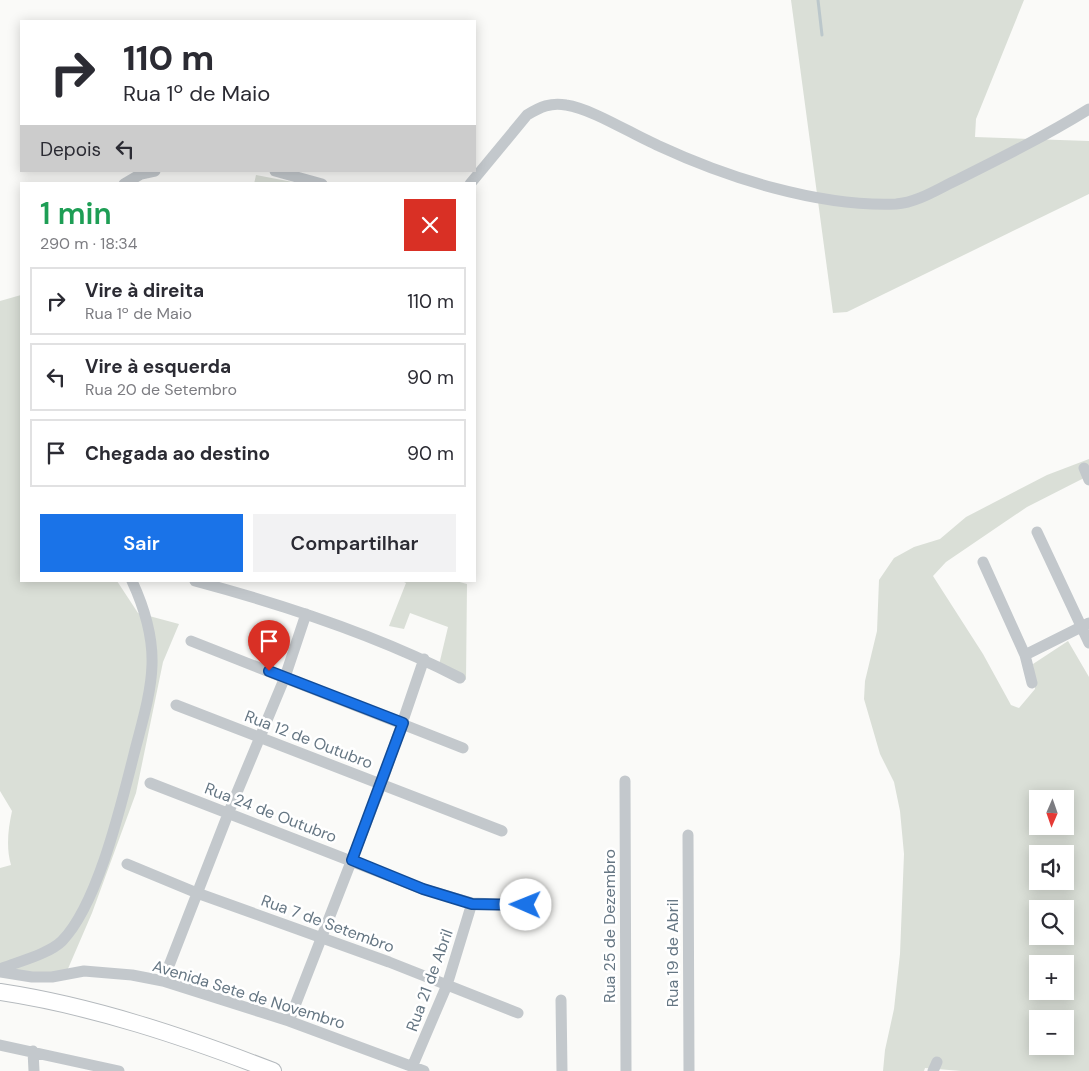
<!DOCTYPE html>
<html lang="pt">
<head>
<meta charset="utf-8">
<style>
	:root { --surface:#fff; --page:#f2f2f3; --text:#2b2b33; --muted:#7c7c81; --line:#e1e1e2; --accent:#1a73e8 }
	body { margin:0; font-family:"DM Sans",sans-serif; background:var(--page); color:var(--text); height:100vh; display:flex; flex-direction:column; font-size:19px; white-space:nowrap }
	* { box-sizing:border-box; margin:0 }
	p { font-size:16px; color:var(--muted) }
	.icon { flex:none; width:28px; height:28px; fill:none; stroke:currentColor; stroke-width:2; stroke-linecap:round; stroke-linejoin:round }
	.map { position:relative; flex:1; overflow:hidden }
	.drawer { position:absolute; left:20px; top:182px; width:456px; height:400px; display:flex; flex-direction:column; background:var(--surface); border-radius:0px; box-shadow:0 2px 12px #0003 }
	.drawer>* { flex:none }
	.hud { position:absolute; left:20px; top:20px; width:456px; height:152px; border-radius:0px; box-shadow:0 2px 12px #0003; background:#fff; color:var(--text); overflow:hidden }
	.needle { width:32px; rotate:182deg }
	.controls { position:absolute; left:1029px; top:790px; display:grid; gap:10px }
	.controls a { display:grid; place-items:center; width:45px; height:45px; border-radius:0px; background:var(--surface); box-shadow:0 2px 12px #0003; font-size:25px }
	.pin { position:absolute; display:grid; place-items:center; width:42px; height:42px; color:#fff; margin:-51px -21px; border-radius:50% 50% 50% 0; rotate:-45deg; box-shadow:0 0 5px #0007 }
	.pin .icon { rotate:45deg }
	.me { position:absolute; width:55px; margin:-28px; rotate:271deg; stroke-linejoin:round; filter:drop-shadow(0 0 4px #0008) }
	.turn { display:flex; align-items:center; gap:18px; height:105px; padding:0 20px; font-size:22px }
	.turn .icon { width:65px; height:65px; stroke-width:2.5 }
	.turn b { display:block; font-size:35px; line-height:42px }
	.then { display:flex; align-items:center; height:48px; padding:0 20px; background:#0003; gap:10px; font-size:19px }
	.round { display:grid; place-items:center; flex:none; width:52px; height:52px; border-radius:0px; background:var(--page) }
	.summary { display:flex; align-items:center; justify-content:space-between; height:85px; padding:0 20px }
	h1 { font-size:30px; font-weight:600; line-height:38px; color:#1e9e55 }
	.cta { display:flex; gap:10px; margin-top:auto; padding:10px 20px }
	.cta a { flex:1; height:58px; border-radius:0px; background:var(--accent); color:#fff; font-size:20px; font-weight:600; line-height:58px; text-align:center }
	.cta a+a { background:var(--page); color:var(--text) }
	ul { padding:0; list-style:none }
	li { display:flex; align-items:center; gap:15px; height:68px; margin:0 10px 8px; padding:0 10px; border:2px solid var(--line); border-radius:0px }
	li div { flex:1 }
	li b { display:block; font-size:19px }
	li em { font-style:normal }
	.map>svg:first-child { display:block }
	.green { fill:#dadfd7; fill-rule:evenodd }
	.lines { fill:none; stroke-linecap:round; stroke-linejoin:round }
	.stream { stroke:#bbc7cb; stroke-width:3 }
	.highway-casing { stroke:#b4b9bd; stroke-width:18 }
	.minor { stroke:#c3c8cc; stroke-width:11 }
	.highway { stroke:#fff; stroke-width:16 }
	.route-casing { stroke:#114b97; stroke-width:12 }
	.route { stroke:#1a73e8; stroke-width:9 }
	.labels { text-anchor:middle; stroke-width:5; stroke-linejoin:round; paint-order:stroke }
	.street-label { font-size:16px; fill:#657683; stroke:#fff }
</style>
</head>
<body>
<div class="map">
<svg width="1089" height="1071" viewBox="0 0 1089 1071">
	<rect width="100%" height="100%" fill="#fafaf8"/>
	<!-- green -->
	<path class="green" d="M 791,0 L 1024,0 L 976,119 L 975,137 L 1089,141 L 1089,194 L 847,312 L 833,313 Z
		M 256,175 L 303,184 L 254,184 Z
		M 21,295 L 21,581 L 117,581 L 138,613 L 179,624 L 163,662 L 136,793 L 92,913 L 64,978 L 0,968 L 0,868 L 11,865 C 6,848 8,829 12,811 L 0,791 L 0,301 Z
		M 1089,459 L 1089,478 L 1084,478 L 1027,507 L 946,562 L 933,576 L 983,654 L 1011,705 L 1019,708 L 1035,689 L 1033,664 L 1068,641 L 1089,677 L 1089,1071 L 961,1071 L 925,1068 L 924,1071 L 883,1071 L 885,1050 L 894,1009 L 900,954 L 904,854 L 900,811 L 894,782 L 880,754 L 864,699 L 865,681 L 877,631 L 879,580 L 894,558 L 914,547 L 940,539 L 966,517 L 1047,475 ZM 1038,799 L 1065,799 L 1065,826 L 1038,826 ZM 1038,854 L 1065,854 L 1065,881 L 1038,881 ZM 1038,909 L 1065,909 L 1065,936 L 1038,936 ZM 1038,964 L 1065,964 L 1065,991 L 1038,991 ZM 1038,1019 L 1065,1019 L 1065,1046 L 1038,1046 Z
		M 402,581 L 456,581 L 467,584 L 466,680 L 439,665 L 448,627 L 410,613 L 404,629 L 389,626 L 406,583 Z"/>
	<g class="lines">
		<!-- stream -->
		<path class="stream" d="M 818,0 L 822,35"/>
		<!-- highway casing -->
		<g class="highway-casing">
			<path id="highway" d="M 0,992 C 93,1006 185,1037 273,1071"/>
		</g>
		<!-- minor -->
		<path class="minor" d="M 275,171 L 322,184
			M 124,184 L 141,174 L 155,171
			M 470,184 L 527,115 C 540,107 551,102 566,105 C 593,109 633,135 659,146 C 728,178 819,207 896,204 C 919,202 939,188 959,179 C 1003,157 1047,135 1089,109
			M 1084,468 L 1089,480
			M 1037,532 L 1089,643
			M 983,562 L 1025,655 L 1032,683
			M 195,581 C 285,605 377,635 460,678
			M 191,641 L 463,748
			M 1025,655 L 1089,623
			M 176,705 L 502,831
			M 625,781 L 626,1071
			M 150,783 L 423,889 L 472,903 L 526,905
			M 688,835 L 689,1071
			M 127,864 L 197,893 L 389,962 L 518,1013
			M 0,969 C 17,962 49,954 62,941 C 98,904 121,805 134,754 C 141,726 151,695 152,665 C 153,637 144,607 132,581
			M 0,972 L 32,977 L 52,977 L 84,971 L 132,975 L 163,981 L 289,1021 L 424,1071
			M 163,981 L 228,814 L 285,677 L 306,614
			M 561,1000 L 562,1071
			M 289,1021 L 381,785 L 424,659
			M 0,1045 L 119,1071
			M 33,1051 L 34,1071
			M 412,1067 L 447,985 L 472,903
			M 933,1071 L 937,1062"/>
		<!-- highway -->
		<use href="#highway" class="highway"/>
	</g>
	<g class="lines">
		<!-- route casing -->
		<g class="route-casing">
			<path id="route" d="M 269,671 L 403,723 L 352,860 L 423,889 L 472,904 L 526,905"/>
		</g>
		<!-- route -->
		<use href="#route" class="route"/>
	</g>
	<g class="labels">
		<!-- street labels -->
		<g class="street-label">
			<text transform="translate(309 739) rotate(21)" y="6">Rua 12 de Outubro</text>
			<text transform="translate(271 812) rotate(21)" y="6">Rua 24 de Outubro</text>
			<text transform="translate(328 923) rotate(20)" y="6">Rua 7 de Setembro</text>
			<text transform="translate(609 926) rotate(-90)" y="6">Rua 25 de Dezembro</text>
			<text transform="translate(672 953) rotate(-90)" y="6">Rua 19 de Abril</text>
			<text transform="translate(429 980) rotate(-70)" y="6">Rua 21 de Abril</text>
			<text transform="translate(249 994) rotate(17)" y="6">Avenida Sete de Novembro</text>
		</g>
	</g>
</svg>
<div class="controls">
<a><svg class="needle" viewBox="-14 -14 28 28"><path d="M0-13l5 13h-10z" fill="#e53935"/><path d="M0 13l5-13h-10z" fill="#7c7c81"/></svg></a>
<a><svg class="icon" aria-label="sound" viewBox="0 0 24 24"><path d="M4 9h4l5-4v14l-5-4H4zM17 9q2 3 0 6"/></svg></a>
<a><svg class="icon" aria-label="search" viewBox="0 0 24 24"><circle cx="10" cy="10" r="6"/><path d="M15 15l6 6"/></svg></a>
<a>+</a>
<a>−</a>
</div>
<div class="pin" style="left:269px;top:671px;background:#d93025"><svg class="icon" aria-label="arrive" viewBox="0 0 24 24"><path d="M6 21V4h12l-3 4 3 4H6"/></svg></div>
<svg class="me" style="left:526px;top:905px" viewBox="-20 -20 40 40"><circle r="19" fill="#fff"/><path d="M0-13L10 11 0 6-10 11z" fill="#1a73e8"/></svg>
<div class="hud">
<div class="turn"><svg class="icon" aria-label="right" viewBox="0 0 24 24"><path d="M7 20v-9h11M14 6l5 5-5 5"/></svg><div><b>110 m</b>Rua 1º de Maio</div></div>
<div class="then">Depois<svg class="icon" aria-label="left" viewBox="0 0 24 24"><path d="M17 20v-9H6M10 6l-5 5 5 5"/></svg></div>
</div>
<section class="drawer">
<div class="summary"><div><h1>1 min</h1><p>290 m · 18:34</p></div><a class="round" style="background:#d93025;color:#fff"><svg class="icon" aria-label="close" viewBox="0 0 24 24"><path d="M6 6l12 12M18 6L6 18"/></svg></a></div>
<ul>
<li><svg class="icon" aria-label="right" viewBox="0 0 24 24"><path d="M7 20v-9h11M14 6l5 5-5 5"/></svg><div><b>Vire à direita</b><p>Rua 1º de Maio</p></div><em>110 m</em></li>
<li><svg class="icon" aria-label="left" viewBox="0 0 24 24"><path d="M17 20v-9H6M10 6l-5 5 5 5"/></svg><div><b>Vire à esquerda</b><p>Rua 20 de Setembro</p></div><em>90 m</em></li>
<li><svg class="icon" aria-label="arrive" viewBox="0 0 24 24"><path d="M6 21V4h12l-3 4 3 4H6"/></svg><div><b>Chegada ao destino</b></div><em>90 m</em></li>
</ul>
<div class="cta"><a>Sair</a><a>Compartilhar</a></div>
</section>
</div>
</body>
</html>
